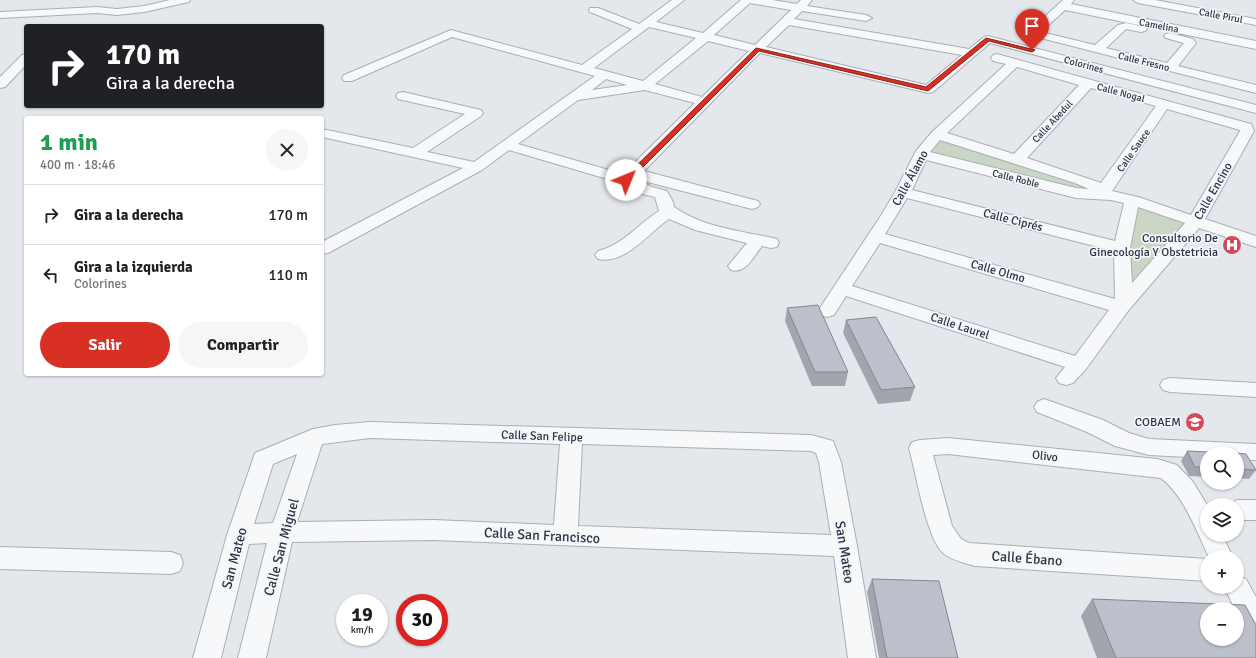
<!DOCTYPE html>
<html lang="es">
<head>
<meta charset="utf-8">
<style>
	:root { --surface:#fff; --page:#f6f6f6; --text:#222; --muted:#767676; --line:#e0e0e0; --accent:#d93025 }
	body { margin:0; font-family:Signika,sans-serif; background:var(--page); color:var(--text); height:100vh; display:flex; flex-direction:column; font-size:15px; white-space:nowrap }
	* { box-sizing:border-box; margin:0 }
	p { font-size:13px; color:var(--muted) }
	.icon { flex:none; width:22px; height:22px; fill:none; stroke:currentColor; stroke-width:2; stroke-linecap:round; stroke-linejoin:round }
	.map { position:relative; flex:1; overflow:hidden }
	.panel { position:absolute; left:24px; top:116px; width:300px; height:260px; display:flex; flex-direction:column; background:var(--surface); border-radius:4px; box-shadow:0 1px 3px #0004 }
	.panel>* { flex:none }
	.banner { position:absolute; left:24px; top:24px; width:300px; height:84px; border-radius:4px; box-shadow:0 1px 3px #0004; background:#202124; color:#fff; overflow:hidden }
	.tools { position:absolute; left:1200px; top:446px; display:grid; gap:8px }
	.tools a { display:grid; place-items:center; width:44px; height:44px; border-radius:50%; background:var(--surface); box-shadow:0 1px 3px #0004; font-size:20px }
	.speed { position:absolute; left:336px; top:594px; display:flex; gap:8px; font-size:20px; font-weight:700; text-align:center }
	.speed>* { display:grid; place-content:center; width:52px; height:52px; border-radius:50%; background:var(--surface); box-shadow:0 1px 3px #0004; line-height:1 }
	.speed small { font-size:10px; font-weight:400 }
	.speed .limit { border:6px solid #d22; background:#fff; color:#111 }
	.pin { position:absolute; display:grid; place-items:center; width:34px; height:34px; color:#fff; margin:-41px -17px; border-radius:50% 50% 50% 0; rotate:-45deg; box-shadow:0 0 4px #0007 }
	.pin .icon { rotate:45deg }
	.me { position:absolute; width:44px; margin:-22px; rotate:45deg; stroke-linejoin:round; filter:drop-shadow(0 0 3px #0008) }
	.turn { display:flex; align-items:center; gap:14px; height:84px; padding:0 16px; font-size:18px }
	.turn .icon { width:52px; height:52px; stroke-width:2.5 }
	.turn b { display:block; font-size:28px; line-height:34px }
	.round { display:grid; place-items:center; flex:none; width:42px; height:42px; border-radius:21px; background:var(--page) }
	.headline { display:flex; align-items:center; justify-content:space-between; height:68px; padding:0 16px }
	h1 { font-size:24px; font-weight:700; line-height:30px; color:#1e9e55 }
	.button { display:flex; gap:8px; margin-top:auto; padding:8px 16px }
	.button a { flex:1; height:46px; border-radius:24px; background:var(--accent); color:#fff; font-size:16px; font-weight:700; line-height:46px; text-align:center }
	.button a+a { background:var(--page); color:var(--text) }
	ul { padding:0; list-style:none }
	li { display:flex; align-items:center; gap:12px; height:60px; padding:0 16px; border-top:1px solid var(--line) }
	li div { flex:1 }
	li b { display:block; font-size:15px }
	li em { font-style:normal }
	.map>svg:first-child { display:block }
	.green { fill:#c9d6c5 }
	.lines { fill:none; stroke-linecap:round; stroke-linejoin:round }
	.minor-casing { stroke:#a9aeb7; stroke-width:2 }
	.minor { fill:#f7f8fa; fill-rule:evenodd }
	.wall { fill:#a1a5ae }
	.building { fill:#bbc0ca; stroke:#83868d; fill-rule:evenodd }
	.route { fill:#d93025; stroke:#8d1f18 }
	.labels { text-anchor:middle; stroke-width:3.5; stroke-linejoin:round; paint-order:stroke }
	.far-street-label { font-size:10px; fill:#2b3445; stroke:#f4f6f9 }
	.street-label { font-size:12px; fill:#2b3445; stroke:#f4f6f9 }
	.poi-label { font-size:12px; fill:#2b3445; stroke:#f4f6f9; text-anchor:end }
	.near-street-label { font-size:14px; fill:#2b3445; stroke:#f4f6f9 }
</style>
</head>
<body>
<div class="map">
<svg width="1256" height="658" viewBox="0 0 1256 658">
	<rect width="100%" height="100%" fill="#e4e7ec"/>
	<!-- green -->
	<path class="green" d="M 942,138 L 1084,185 L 1091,191 L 1075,191 L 930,155 Z
		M 1138,207 L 1189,224 L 1127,296 L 1125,245 Z"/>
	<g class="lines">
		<!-- minor casing -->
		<g class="minor-casing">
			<path id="minor" d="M 170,0 L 190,0 L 189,2 L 144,12 L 117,15 L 97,13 L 0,18 L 0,12 L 97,7 L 117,9 L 144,6 Z
				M 672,0 L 684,0 L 656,22 L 703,33 L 741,0 L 772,0 L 797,4 L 801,0 L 812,0 L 807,6 L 866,15 L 872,18 L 866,21 L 802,11 L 794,19 L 969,49 L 984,37 L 988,36 L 1256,105 L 1256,113 L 990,43 L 933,92 L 928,93 L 760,53 L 644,171 L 758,201 L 760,204 L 758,207 L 752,209 L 636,179 L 652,187 L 667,191 L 673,202 L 674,207 C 704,228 742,231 777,239 L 779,243 L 777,247 L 771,248 L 762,246 C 753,257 746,274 731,270 L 728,266 L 747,243 L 695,230 L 669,219 C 649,232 626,265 598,259 L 595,255 L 598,251 C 623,245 638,224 659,211 L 655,197 L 642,194 L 621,183 L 509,150 L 482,170 L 328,253 L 322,254 L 322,242 L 463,168 L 322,137 L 322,129 L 413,148 L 465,114 L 398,99 L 396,96 L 398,93 L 403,92 L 481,110 L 483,113 L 481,116 L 427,152 L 474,162 L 595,76 L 452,37 L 352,81 L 344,81 L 342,78 L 344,75 L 451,30 L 582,65 L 632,29 L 590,12 L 589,10 L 590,8 L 598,8 L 639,24 ZM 750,3 L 791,10 L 755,45 L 714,35 ZM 789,25 L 962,55 L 926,85 L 766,47 ZM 649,27 L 696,38 L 643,81 L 594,68 ZM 708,41 L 749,51 L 702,97 L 655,84 ZM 606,79 L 627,85 L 592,90 ZM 645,90 L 695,103 L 623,174 L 518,144 L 578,100 Z
				M 1063,0 L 1074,0 L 1071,4 L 1256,41 L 1256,49 L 1065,10 L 1041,32 L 1095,45 L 1118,25 L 1126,23 L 1145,27 L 1147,29 L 1145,31 L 1141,32 L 1126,29 L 1106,48 L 1167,63 L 1184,43 L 1166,38 L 1164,36 L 1166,34 L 1170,33 L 1193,39 L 1196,43 L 1178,66 L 1256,85 L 1256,93 L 1029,35 L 1027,33 L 1029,31 Z
				M 1133,0 L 1155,0 L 1256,19 L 1256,25 L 1138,3 Z
				M 26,54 L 26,65 L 5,87 L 0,88 L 0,77 L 22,55 Z
				M 997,54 L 1251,124 L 1254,131 L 1205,219 L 1256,236 L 1256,247 L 1199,228 L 1128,311 L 1086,369 L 1073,383 L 1066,385 L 1059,383 L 1056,378 L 1065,367 L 846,296 L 834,315 L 827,317 L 820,315 L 818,311 L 882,214 L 895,192 L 916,151 L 932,132 L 1006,64 L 993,61 L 991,58 L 993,55 ZM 1017,67 L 1079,85 L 1014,154 L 947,133 ZM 1091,88 L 1156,106 L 1101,183 L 1027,158 ZM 1167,109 L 1240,130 L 1240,131 L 1191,215 L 1138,197 L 1112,191 ZM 940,140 L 1075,183 L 1089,189 L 1076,188 L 930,152 ZM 926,160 L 1076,198 L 1111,200 L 1124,203 L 1115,241 L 912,190 ZM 907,198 L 1114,251 L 1115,299 L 885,234 ZM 1138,207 L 1185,223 L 1132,283 L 1130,248 ZM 880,243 L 1109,310 L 1075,356 L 852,286 Z
				M 1170,378 L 1256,383 L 1256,397 L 1170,392 L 1163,390 L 1160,385 L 1163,380 Z
				M 1044,399 L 1103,420 L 1129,433 L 1149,439 L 1256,444 L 1256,460 L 1237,460 L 1237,453 L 1207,453 L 1207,458 L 1149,455 L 1115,446 L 1087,432 L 1037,412 L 1034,407 L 1037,402 Z
				M 370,422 L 811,435 L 833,441 L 841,462 L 857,546 L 876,658 L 848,658 L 834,556 L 434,540 L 292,542 L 266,658 L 238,658 L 267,543 L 249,544 L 221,658 L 193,658 L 227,535 L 255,453 L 313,429 L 335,425 ZM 370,438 L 560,444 L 554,525 L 434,520 L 297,522 L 322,444 ZM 582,444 L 811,451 L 816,453 L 819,462 L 831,535 L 578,526 ZM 297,454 L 273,523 L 254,524 L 273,464 Z
				M 948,438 L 1157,459 L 1177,465 L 1193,482 L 1207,505 L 1207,535 L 1222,535 L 1233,557 L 1209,557 C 1196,531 1185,497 1161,478 L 948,454 L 933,455 L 952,526 L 961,539 L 969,543 L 1207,559 L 1207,581 L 975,566 C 965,563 951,560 943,553 C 926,537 916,473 909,448 L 912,442 L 920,440 Z
				M 1237,500 L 1256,500 L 1256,520 L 1237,520 L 1237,505 L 1228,505 Z
				M 0,547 L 171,552 L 180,555 L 183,563 L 180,571 L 171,574 L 0,569 Z
				M 1237,576 L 1246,579 L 1256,597 L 1256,634 L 1247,631 L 1237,612 L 1237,609 L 1235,609 L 1224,587 L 1237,587 Z"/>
		</g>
		<!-- minor -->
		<use href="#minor" class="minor"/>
	</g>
	<!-- wall -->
	<path class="wall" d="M 787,308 L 848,372 L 845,386 L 812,386 L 785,321 Z
		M 846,320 L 915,387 L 910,401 L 878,404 L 843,333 Z
		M 1187,451 L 1207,453 L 1207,477 L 1189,476 L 1181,461 Z
		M 1237,453 L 1256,470 L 1249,479 L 1237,478 Z
		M 1216,483 L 1232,483 L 1230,486 L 1217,485 Z
		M 872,579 L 958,658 L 879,658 L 867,592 Z
		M 1092,599 L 1256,658 L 1097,658 L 1081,616 Z"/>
	<!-- building -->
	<path class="building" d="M 818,305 L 848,372 L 815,372 L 787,308 Z
		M 876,317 L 915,387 L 881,390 L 846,320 Z
		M 1187,451 L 1232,453 L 1207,453 L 1207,467 L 1195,467 Z
		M 1237,453 L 1246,454 L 1256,470 L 1237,469 Z
		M 872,579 L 939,581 L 958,658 L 887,658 Z
		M 1092,599 L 1245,605 L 1256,625 L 1256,658 L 1116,658 ZM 1207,609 L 1237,609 L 1237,639 L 1207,639 Z"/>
	<!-- route -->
	<path class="route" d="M 986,38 L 1035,50 L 1032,52 L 989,41 L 928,91 L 759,51 L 628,182 L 623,182 L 622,180 L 756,48 L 926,87 Z"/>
	<!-- icons -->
	<defs>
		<g id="hospital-disc" transform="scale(1)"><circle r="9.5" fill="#d1495b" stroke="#f4f6f9"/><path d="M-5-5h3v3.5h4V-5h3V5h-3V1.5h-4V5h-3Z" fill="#fff"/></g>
		<g id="school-disc" transform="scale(1)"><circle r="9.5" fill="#d1495b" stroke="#f4f6f9"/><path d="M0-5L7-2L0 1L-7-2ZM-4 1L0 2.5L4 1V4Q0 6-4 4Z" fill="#fff"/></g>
	</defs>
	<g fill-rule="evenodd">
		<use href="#hospital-disc" x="1232" y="245"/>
		<use href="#school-disc" x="1195" y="422"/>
	</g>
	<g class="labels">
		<!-- far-street labels -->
		<g class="far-street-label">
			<text transform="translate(1221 15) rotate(11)" y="4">Calle Pirul</text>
			<text transform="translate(1159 25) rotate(11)" y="4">Camelina</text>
			<text transform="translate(1144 61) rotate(14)" y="4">Calle Fresno</text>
			<text transform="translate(1084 64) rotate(15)" y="4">Colorines</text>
			<text transform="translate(1121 92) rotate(15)" y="4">Calle Nogal</text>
			<text transform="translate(1052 121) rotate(-47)" y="4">Calle Abedul</text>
			<text transform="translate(1133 150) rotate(-55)" y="4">Calle Sauce</text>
			<text transform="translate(1016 178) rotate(14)" y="4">Calle Roble</text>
		</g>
		<!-- street labels -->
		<g class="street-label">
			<text transform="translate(910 178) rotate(-61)" y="4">Calle Álamo</text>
			<text transform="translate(1213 191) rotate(-60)" y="4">Calle Encino</text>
			<text transform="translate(1013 220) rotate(14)" y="4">Calle Ciprés</text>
			<text transform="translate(998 271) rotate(16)" y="4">Calle Olmo</text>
			<text transform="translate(960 326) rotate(18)" y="4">Calle Laurel</text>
			<text transform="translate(542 436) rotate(2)" y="4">Calle San Felipe</text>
			<text transform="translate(1045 456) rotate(6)" y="4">Olivo</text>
		</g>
		<!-- poi labels -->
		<g class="poi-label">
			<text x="1218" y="242">Consultorio De<tspan x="1218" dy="14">Ginecología Y Obstetricia</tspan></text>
			<text x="1181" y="426">COBAEM</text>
		</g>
		<!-- near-street labels -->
		<g class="near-street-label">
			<text transform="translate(542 535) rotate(3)" y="5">Calle San Francisco</text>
			<text transform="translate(281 547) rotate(-75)" y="5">Calle San Miguel</text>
			<text transform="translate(845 552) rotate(81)" y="5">San Mateo</text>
			<text transform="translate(234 558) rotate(-75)" y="5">San Mateo</text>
			<text transform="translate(1027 558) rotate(4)" y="5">Calle Ébano</text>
		</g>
	</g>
</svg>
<div class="tools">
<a><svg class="icon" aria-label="search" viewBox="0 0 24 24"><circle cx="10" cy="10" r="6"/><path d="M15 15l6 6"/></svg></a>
<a><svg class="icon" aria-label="layers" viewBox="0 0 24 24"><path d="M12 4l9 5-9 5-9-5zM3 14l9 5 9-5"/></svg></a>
<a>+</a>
<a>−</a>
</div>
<div class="speed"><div>19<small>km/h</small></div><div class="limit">30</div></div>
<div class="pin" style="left:1032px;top:50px;background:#d93025"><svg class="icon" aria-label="arrive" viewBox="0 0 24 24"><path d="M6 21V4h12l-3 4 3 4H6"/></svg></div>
<svg class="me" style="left:626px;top:180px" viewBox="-20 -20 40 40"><circle r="19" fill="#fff"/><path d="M0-13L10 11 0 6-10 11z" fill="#d93025"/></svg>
<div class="banner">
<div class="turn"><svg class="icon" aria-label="right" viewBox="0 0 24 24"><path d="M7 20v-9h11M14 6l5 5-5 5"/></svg><div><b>170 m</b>Gira a la derecha</div></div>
</div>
<section class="panel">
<div class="headline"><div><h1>1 min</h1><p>400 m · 18:46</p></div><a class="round"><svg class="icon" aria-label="close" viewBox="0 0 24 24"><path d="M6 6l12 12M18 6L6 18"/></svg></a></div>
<ul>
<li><svg class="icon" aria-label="right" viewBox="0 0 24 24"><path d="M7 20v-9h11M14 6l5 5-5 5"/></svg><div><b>Gira a la derecha</b></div><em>170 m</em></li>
<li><svg class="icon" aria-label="left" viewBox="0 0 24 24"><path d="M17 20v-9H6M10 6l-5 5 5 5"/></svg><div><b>Gira a la izquierda</b><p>Colorines</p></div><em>110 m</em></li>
</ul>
<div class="button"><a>Salir</a><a>Compartir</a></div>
</section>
</div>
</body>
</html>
